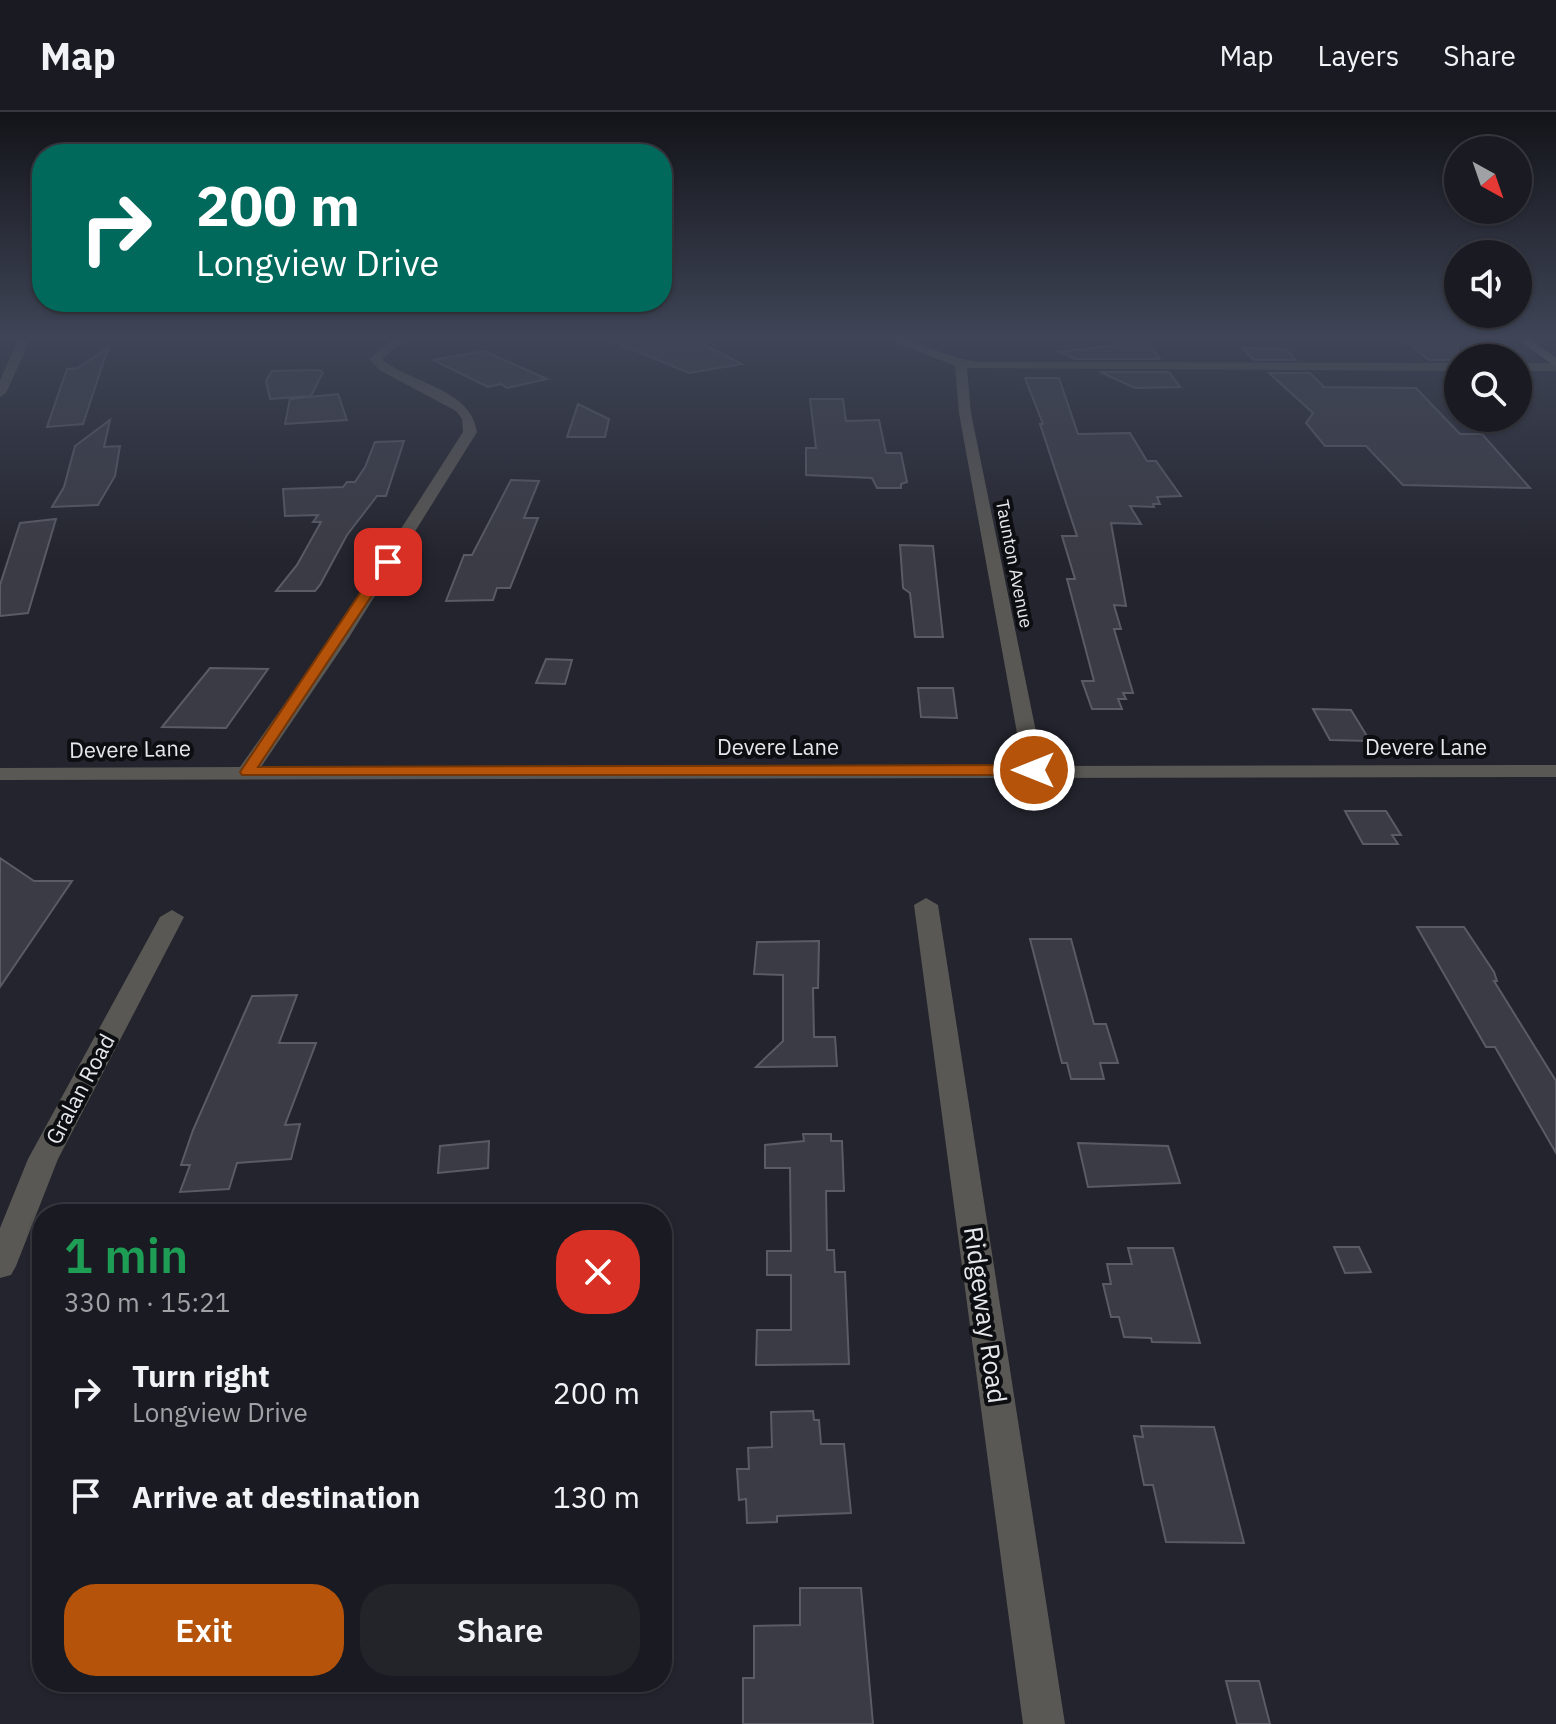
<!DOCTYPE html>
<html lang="en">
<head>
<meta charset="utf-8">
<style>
	:root { --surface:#1a1b22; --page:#23242a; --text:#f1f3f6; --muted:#9fa1a5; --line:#383940; --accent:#b45309 }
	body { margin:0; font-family:"IBM Plex Sans",sans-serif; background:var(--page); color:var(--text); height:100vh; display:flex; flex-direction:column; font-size:30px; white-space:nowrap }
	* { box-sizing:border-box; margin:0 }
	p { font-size:26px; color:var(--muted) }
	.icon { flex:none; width:44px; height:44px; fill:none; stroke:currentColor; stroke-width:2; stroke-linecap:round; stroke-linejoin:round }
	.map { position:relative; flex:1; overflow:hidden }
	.details { position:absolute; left:32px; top:1092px; width:640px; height:488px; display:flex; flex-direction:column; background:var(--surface); border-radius:32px; box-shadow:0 2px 6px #0004,0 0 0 2px var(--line) }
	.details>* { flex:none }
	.top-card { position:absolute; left:32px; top:32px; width:640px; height:168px; border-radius:32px; box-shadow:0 2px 6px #0004,0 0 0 2px var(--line); background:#00695c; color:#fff; overflow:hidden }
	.needle { width:52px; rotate:140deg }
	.fabs { position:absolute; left:1444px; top:24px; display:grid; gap:16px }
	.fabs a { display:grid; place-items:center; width:88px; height:88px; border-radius:50%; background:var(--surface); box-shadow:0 2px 6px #0004,0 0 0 2px var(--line); font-size:40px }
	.pin { position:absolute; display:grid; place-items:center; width:68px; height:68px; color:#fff; margin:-34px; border-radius:16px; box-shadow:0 4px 12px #0006 }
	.me { position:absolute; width:88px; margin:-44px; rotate:270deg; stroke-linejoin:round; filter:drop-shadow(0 0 6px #0008) }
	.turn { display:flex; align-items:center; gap:28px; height:168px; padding:0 32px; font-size:36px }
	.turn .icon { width:104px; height:104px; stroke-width:2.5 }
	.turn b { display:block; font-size:56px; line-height:68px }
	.round { display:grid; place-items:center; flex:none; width:84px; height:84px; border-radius:32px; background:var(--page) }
	.summary { display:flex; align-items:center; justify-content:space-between; height:136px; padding:0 32px }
	h1 { font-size:48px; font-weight:600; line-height:60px; color:#1e9e55 }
	.cta { display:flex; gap:16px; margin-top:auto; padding:16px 32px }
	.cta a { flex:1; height:92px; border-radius:32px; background:var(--accent); color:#fff; font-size:32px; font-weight:600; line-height:92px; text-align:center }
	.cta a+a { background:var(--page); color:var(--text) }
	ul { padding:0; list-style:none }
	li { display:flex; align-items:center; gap:24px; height:104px; padding:0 32px }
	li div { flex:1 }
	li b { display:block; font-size:30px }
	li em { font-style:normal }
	header { display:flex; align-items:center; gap:48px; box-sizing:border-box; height:112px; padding:0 40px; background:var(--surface); border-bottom:2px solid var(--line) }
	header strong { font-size:38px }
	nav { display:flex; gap:44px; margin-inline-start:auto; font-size:28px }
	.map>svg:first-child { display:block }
	.building { fill:#3a3b44; stroke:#595b65; stroke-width:2 }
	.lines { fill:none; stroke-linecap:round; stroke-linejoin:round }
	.street { fill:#5a5854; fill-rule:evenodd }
	.secondary { fill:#78756e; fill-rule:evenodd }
	.route { fill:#b45309; stroke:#753606; stroke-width:2 }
	.labels { text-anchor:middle; stroke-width:8; stroke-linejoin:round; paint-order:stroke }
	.far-street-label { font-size:18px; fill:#e6e7ed; stroke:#0d0e12 }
	.street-label { font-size:22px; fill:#e6e7ed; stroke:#0d0e12 }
	.near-street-label { font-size:26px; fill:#e6e7ed; stroke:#0d0e12 }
</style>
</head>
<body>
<header>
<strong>Map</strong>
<nav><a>Map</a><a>Layers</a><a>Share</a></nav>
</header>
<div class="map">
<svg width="1556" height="1612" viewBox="0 0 1556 1612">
	<rect width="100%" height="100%" fill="#23242d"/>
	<!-- building -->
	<path class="building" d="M 600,224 L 687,224 L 742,252 L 689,261 Z
		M 1401,225 L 1458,227 L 1458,248 L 1429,248 Z
		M 1147,229 L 1160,247 L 1075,247 L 1060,240 Z
		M 108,236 L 83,312 L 47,315 L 67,257 L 77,256 Z
		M 1242,236 L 1286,237 L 1296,248 L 1254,248 Z
		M 484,239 L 547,267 L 507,276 L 501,272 L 488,275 L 433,248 Z
		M 318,258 L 323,260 L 311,284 L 270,287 L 266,269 L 272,259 Z
		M 1100,260 L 1169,260 L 1180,275 L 1135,276 Z
		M 1269,261 L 1310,261 L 1324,275 L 1416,276 L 1460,322 L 1482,322 L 1530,376 L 1403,373 L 1366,334 L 1325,334 L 1306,311 L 1313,301 Z
		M 1025,266 L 1059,266 L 1078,322 L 1130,321 L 1147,349 L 1156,349 L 1181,384 L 1157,385 L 1160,392 L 1153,392 L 1154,395 L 1130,394 L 1141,412 L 1111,411 L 1126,494 L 1114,493 L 1121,517 L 1114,517 L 1133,581 L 1123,581 L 1126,587 L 1118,587 L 1122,597 L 1092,597 L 1082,569 L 1094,569 L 1067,467 L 1075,467 L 1062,424 L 1077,424 L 1040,312 L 1043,312 Z
		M 338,282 L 347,308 L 285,312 L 290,287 Z
		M 810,287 L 843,287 L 846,309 L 879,308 L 886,341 L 901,341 L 907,370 L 901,372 L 901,376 L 877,376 L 872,366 L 806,363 L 806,336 L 816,336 Z
		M 578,292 L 609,307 L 605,325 L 567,325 Z
		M 110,308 L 104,335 L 120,334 L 115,364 L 98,393 L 52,395 L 64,375 L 75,334 Z
		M 404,329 L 386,384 L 377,384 L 347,423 L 320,473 L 315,479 L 276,479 L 297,453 L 321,410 L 313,410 L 318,403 L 285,404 L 283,377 L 343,375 L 347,370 L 355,370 L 365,355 L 375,330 Z
		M 511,368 L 539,369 L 524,406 L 538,406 L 510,476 L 497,476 L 493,488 L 446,489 L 464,443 L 472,443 Z
		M 56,407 L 28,501 L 0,504 L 0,473 L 20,411 Z
		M 900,433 L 933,434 L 943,525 L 915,525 L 910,481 L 903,476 Z
		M 546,547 L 572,548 L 565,572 L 536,571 Z
		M 210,556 L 268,557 L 226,616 L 162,615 Z
		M 918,576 L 953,576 L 957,606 L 921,605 Z
		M 1313,597 L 1351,598 L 1370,629 L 1330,628 Z
		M 1345,699 L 1386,699 L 1401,723 L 1392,723 L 1398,732 L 1363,732 Z
		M 0,746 L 34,769 L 72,769 L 0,875 Z
		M 1417,815 L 1464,815 L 1494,860 L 1497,869 L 1494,869 L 1556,969 L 1556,1041 L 1495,935 L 1486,935 Z
		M 1030,827 L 1071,827 L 1094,912 L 1106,912 L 1118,951 L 1100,951 L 1104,967 L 1071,967 L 1067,951 L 1062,951 Z
		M 819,829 L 818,876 L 813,876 L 814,925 L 835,925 L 837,954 L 756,955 L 783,929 L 783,863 L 754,862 L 757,830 Z
		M 297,883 L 279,931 L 316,931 L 285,1013 L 300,1012 L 291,1047 L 237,1051 L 229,1077 L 180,1080 L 190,1053 L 181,1053 L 193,1018 L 252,884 Z
		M 803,1022 L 831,1022 L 831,1029 L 842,1029 L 844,1079 L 826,1079 L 827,1138 L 834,1138 L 835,1160 L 845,1160 L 849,1252 L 756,1253 L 757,1218 L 791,1218 L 791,1163 L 767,1163 L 767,1139 L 791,1139 L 790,1056 L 765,1056 L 765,1033 L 804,1029 Z
		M 489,1029 L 488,1056 L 438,1061 L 440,1034 Z
		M 1078,1031 L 1168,1034 L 1180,1071 L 1088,1075 Z
		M 1334,1135 L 1359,1135 L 1371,1160 L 1345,1161 Z
		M 1128,1136 L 1173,1136 L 1200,1231 L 1152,1230 L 1151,1226 L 1124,1225 L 1119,1205 L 1111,1205 L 1103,1172 L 1111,1172 L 1107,1152 L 1132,1152 Z
		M 813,1299 L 814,1308 L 819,1308 L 821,1332 L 844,1332 L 851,1401 L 777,1404 L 777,1410 L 747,1411 L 746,1387 L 739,1388 L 737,1357 L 749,1357 L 748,1336 L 772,1335 L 771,1300 Z
		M 1141,1314 L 1214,1315 L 1244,1431 L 1166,1430 L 1153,1373 L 1144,1373 L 1134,1324 L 1143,1325 Z
		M 800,1476 L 861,1476 L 873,1612 L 743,1612 L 743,1566 L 754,1566 L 754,1514 L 800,1513 Z
		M 1226,1569 L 1259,1569 L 1270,1612 L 1237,1612 Z"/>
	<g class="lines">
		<!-- street -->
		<path class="street" d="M 20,224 L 32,224 L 6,281 L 0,285 L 0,268 Z
			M 407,224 L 426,224 L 398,233 L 382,247 C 411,272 471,276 477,320 L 348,527 L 261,655 L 1023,654 L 959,301 L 955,254 L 880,224 C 915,224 945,247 980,250 L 1458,251 L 1458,259 L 967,256 L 971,301 L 1043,654 L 1556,653 L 1556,665 L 0,668 L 0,656 L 240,655 L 331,526 L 463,320 L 462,307 L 456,299 L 381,259 L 369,247 L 390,229 Z
			M 1518,251 L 1556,251 L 1556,259 L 1518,259 Z
			M 926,786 L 938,793 L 1065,1612 L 1023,1612 L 914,793 Z
			M 172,798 L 184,805 L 58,1047 L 16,1154 L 11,1163 L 0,1166 L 0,1116 L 28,1047 L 160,805 Z"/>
		<!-- secondary -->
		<path class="secondary" d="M 1513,224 L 1526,224 L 1556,246 L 1556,255 Z"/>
	</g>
	<!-- sky -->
	<linearGradient id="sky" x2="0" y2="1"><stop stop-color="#131419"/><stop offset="0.5" stop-color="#3f4557"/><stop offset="1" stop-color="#3f4557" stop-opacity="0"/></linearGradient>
	<rect width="1556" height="450" fill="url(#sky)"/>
	<!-- route -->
	<path class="route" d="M 383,447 L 394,450 L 258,655 L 1034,653 L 1041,658 L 1034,663 L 242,663 L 240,660 Z"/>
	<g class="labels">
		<!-- far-street labels -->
		<g class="far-street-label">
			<text transform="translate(1014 452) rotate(79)" y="6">Taunton Avenue</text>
		</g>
		<!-- street labels -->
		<g class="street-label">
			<text x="778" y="643">Devere Lane</text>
			<text x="1426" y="643">Devere Lane</text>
			<text transform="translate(130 637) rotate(-1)" y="8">Devere Lane</text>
			<text transform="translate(80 977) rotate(-62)" y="8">Gralan Road</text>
		</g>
		<!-- near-street labels -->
		<g class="near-street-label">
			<text transform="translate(985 1203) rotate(82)" y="9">Ridgeway Road</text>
		</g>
	</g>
</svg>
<div class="fabs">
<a><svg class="needle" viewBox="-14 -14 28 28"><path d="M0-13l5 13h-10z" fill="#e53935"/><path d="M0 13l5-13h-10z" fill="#9fa1a5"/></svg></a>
<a><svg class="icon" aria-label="sound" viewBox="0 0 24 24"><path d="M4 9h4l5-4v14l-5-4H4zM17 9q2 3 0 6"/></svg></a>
<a><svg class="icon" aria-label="search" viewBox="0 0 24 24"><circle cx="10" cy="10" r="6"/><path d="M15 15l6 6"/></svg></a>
</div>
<div class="pin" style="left:388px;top:450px;background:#d93025"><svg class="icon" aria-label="arrive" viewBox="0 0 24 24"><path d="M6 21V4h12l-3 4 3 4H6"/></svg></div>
<svg class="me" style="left:1034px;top:658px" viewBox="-20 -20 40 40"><circle r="17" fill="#b45309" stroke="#fff" stroke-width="3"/><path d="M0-11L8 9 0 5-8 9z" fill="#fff"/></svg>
<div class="top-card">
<div class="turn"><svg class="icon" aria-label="right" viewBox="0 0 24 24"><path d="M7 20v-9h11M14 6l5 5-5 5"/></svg><div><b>200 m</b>Longview Drive</div></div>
</div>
<section class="details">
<div class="summary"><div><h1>1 min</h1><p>330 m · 15:21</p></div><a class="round" style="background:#d93025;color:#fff"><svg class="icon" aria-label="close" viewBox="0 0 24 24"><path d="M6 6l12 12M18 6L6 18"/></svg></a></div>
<ul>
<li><svg class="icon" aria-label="right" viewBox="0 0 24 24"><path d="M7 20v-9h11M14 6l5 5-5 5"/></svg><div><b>Turn right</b><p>Longview Drive</p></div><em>200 m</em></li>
<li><svg class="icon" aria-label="arrive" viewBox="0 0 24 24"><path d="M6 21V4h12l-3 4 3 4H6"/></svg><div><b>Arrive at destination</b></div><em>130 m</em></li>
</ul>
<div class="cta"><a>Exit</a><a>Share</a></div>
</section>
</div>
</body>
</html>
